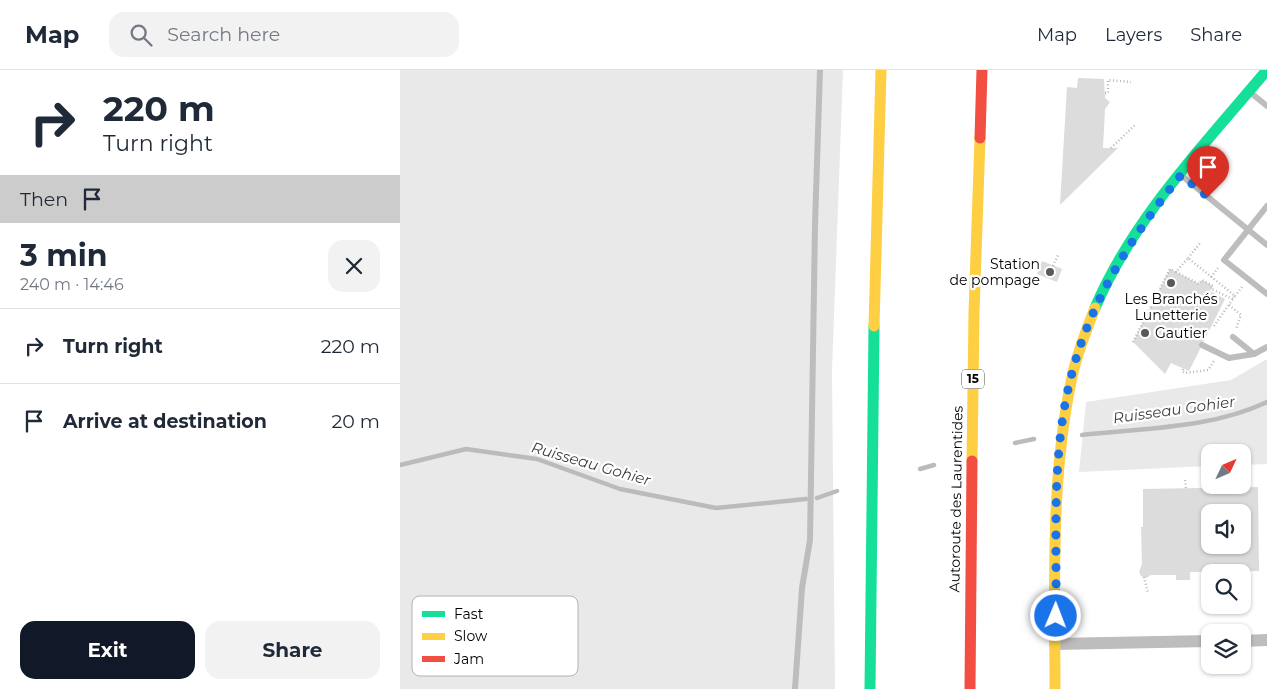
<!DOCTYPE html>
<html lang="en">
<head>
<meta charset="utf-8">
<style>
	:root { --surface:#fff; --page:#f2f2f3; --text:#1f2937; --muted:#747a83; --line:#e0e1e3; --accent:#111827 }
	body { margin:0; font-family:Montserrat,sans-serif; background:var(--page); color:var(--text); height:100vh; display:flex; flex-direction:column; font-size:19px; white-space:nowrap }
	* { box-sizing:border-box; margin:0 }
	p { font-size:16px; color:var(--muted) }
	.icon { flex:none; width:28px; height:28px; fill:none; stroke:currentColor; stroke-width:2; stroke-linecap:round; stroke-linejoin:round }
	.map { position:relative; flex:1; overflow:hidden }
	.drawer { display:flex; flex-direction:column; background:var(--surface); width:400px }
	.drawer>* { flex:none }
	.guide { background:#fff; color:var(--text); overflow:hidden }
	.needle { width:32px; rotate:46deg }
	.fabs { position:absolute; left:801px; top:374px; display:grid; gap:10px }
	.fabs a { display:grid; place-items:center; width:50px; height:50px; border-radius:10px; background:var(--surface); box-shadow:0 1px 4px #0004; font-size:25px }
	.pin { position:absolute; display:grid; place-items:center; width:42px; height:42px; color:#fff; margin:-51px -21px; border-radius:50% 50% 50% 0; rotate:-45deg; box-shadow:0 0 5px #0007 }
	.pin .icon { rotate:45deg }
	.me { position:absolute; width:55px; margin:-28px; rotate:1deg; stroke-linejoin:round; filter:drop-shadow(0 0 4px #0008) }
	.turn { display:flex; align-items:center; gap:18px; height:105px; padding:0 20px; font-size:22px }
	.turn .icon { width:65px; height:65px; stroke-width:2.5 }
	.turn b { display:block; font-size:35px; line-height:42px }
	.then { display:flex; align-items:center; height:48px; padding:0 20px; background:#0003; gap:10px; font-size:19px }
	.round { display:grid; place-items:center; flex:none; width:52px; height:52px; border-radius:15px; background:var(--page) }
	.overview { display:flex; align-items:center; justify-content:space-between; height:85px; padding:0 20px }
	h1 { font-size:30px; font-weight:700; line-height:38px }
	.primary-button { display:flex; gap:10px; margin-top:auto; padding:10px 20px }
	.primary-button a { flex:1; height:58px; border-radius:15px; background:var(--accent); color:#fff; font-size:20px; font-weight:700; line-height:58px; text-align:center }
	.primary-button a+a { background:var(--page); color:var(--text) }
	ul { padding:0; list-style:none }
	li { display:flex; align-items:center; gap:15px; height:75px; padding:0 20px; border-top:1px solid var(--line) }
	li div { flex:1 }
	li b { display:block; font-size:19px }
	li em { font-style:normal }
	header { display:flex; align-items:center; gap:30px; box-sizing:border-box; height:70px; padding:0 25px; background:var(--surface); border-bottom:1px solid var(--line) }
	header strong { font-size:24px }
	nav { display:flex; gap:28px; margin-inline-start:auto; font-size:18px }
	.search { width:350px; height:45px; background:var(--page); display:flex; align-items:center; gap:12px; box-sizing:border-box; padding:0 18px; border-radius:15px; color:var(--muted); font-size:19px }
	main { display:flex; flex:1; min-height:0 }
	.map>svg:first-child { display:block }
	.green { fill:#e9e9e9 }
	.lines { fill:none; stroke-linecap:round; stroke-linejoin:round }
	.stream { stroke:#bbb; stroke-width:4.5 }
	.building { fill:#dcdcdc; fill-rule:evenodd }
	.path { stroke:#b8b8b8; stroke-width:2.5; stroke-dasharray:1 2.5; stroke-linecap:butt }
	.lane { stroke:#bdbdbd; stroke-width:6 }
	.street { stroke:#bdbdbd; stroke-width:12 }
	.fast { stroke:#16e098; stroke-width:11 }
	.slow { stroke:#ffcf43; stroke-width:11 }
	.jam { stroke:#f24e42; stroke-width:11 }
	.route { stroke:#1a73e8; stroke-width:9; stroke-dasharray:0 16.2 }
	.poi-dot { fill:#595959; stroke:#fff; stroke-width:2 }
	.labels { text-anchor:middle; stroke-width:4.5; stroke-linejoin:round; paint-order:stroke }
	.shield { fill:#fff; stroke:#4c4c4c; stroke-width:1 }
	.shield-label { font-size:12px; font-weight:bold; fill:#000 }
	.poi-label { font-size:14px; fill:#000; stroke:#fff; text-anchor:end }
	.street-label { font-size:14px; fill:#000; stroke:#fff }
	.water-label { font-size:15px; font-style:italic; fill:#3f3f3f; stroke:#fff }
	.key { fill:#fff; stroke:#b2b2b2; stroke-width:1 }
	.key-label { font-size:14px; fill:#000 }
</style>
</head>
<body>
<header>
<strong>Map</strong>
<div class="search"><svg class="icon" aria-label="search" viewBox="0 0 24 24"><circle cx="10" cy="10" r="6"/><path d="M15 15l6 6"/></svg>Search here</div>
<nav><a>Map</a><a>Layers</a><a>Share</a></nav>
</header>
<main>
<section class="drawer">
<div class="guide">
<div class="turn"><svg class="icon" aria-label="right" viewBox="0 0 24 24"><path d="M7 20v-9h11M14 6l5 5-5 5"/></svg><div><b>220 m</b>Turn right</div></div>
<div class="then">Then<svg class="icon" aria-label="arrive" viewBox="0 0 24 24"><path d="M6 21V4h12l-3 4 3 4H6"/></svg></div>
</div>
<div class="overview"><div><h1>3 min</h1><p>240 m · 14:46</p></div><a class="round"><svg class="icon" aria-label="close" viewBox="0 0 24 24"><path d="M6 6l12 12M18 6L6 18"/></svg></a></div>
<ul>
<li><svg class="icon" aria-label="right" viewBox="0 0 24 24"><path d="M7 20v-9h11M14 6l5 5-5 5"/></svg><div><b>Turn right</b></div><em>220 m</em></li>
<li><svg class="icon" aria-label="arrive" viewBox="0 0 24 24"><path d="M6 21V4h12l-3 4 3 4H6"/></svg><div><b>Arrive at destination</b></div><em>20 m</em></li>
</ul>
<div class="primary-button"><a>Exit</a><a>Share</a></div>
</section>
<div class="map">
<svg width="867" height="619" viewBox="0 0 867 619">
	<rect width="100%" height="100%" fill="#fff"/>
	<!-- green -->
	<path class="green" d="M 0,0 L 443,0 L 432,301 L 435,619 L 0,619 Z
		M 867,289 L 867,394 L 843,395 L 842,382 L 810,382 L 810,396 L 679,402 L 686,332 L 831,310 Z"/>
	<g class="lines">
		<!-- stream -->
		<path class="stream" d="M 682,365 C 743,358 810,359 867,332
			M 615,373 L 634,369
			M 0,395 L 66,379 L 137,389 L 220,419 L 316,438 L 406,429
			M 520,399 L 534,395
			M 417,428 L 437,421"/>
	</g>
	<!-- building -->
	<path class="building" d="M 678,8 L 704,9 L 705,28 L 710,32 L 705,39 L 703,78 L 718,78 L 660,135 L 667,17 L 677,18 Z
		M 642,191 L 662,199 L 657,212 L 637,204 Z
		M 770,199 L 799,214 L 802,210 L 813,216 L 810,221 L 825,229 L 789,301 L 771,293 L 765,304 L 733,272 Z
		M 858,417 L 859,501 L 790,502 L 790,510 L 776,510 L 776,505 L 751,505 L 746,508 L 741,506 L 739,502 L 742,494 L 741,457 L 743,457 L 743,419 ZM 810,442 L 842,442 L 842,475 L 810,475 Z"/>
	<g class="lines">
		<!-- path -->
		<path class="path" d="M 705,23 L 708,23 L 708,10 L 731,12
			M 711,78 L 735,55
			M 788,188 L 801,172
			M 653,196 L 658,185
			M 811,207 L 818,198
			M 835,226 L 842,217
			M 829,235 L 841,245 L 836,259
			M 814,256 C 821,246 828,236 835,226 L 788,188 L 776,202 L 799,214 L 802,210 L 813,216 L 811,219 L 833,229
			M 733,272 L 770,199 L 776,202
			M 783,299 L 782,301 L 785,303 L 808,300 L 814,291
			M 785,410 L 786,418
			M 744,507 L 748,523"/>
		<!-- lane -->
		<path class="lane" d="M 851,23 L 867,36
			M 782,106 L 867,175
			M 867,136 L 824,190 L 867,224
			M 833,267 L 854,284 L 867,277
			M 802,275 L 829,288 L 854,284
			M 395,619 L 402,518 L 410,470 L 415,155 L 420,0"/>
		<!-- street -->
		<path class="street" d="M 842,571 L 867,570
			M 655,574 L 810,571"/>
		<!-- fast -->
		<path class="fast" d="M 695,238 C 733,148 805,74 867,0
			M 470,619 L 474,256"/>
		<!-- slow -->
		<path class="slow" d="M 474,256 L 481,0
			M 572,391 L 574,243 L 580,68
			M 655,619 C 655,516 650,409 672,307 C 677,283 686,261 695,238"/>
		<!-- jam -->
		<path class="jam" d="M 580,68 L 582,0
			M 570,619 L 572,391"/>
	</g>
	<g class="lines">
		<!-- route -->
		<path class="route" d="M 656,546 C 657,467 651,385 671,307 C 690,231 732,166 781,105 L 808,127"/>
	</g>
	<!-- markers -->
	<g class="poi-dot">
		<circle cx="650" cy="202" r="5"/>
		<circle cx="771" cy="213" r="5"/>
		<circle cx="745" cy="263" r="5"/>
	</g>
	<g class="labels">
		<!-- shield labels -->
		<rect class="shield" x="562" y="299.5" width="22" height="19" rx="4"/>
		<g class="shield-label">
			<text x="573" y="313">15</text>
		</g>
		<!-- poi labels -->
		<g class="poi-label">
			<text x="640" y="199">Station<tspan x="640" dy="16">de pompage</tspan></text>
			<text x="771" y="234" text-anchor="middle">Les Branchés<tspan x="771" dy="16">Lunetterie</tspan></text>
			<text x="755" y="268" text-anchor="start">Gautier</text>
		</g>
		<!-- street labels -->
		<g class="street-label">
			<text transform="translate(556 429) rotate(-89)" y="5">Autoroute des Laurentides</text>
		</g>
		<!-- water labels -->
		<g class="water-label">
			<text transform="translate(774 340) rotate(-8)" y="5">Ruisseau Gohier</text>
			<text transform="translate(191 394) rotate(16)" y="5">Ruisseau Gohier</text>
		</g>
	</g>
	<!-- legend -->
	<rect x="12" y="526" width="166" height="80" rx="8" class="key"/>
	<rect x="22" y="541" width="23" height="6" fill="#16e098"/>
	<rect x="22" y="563" width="23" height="7" fill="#ffcf43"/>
	<rect x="22" y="586" width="23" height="6" fill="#f24e42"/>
	<g class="key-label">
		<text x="54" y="549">Fast</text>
		<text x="54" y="571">Slow</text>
		<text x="54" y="594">Jam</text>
	</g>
</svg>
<div class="fabs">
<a><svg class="needle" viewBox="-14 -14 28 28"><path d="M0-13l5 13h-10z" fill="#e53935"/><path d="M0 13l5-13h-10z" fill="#747a83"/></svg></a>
<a><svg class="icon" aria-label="sound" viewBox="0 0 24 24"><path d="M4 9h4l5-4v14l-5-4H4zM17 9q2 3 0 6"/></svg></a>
<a><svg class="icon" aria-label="search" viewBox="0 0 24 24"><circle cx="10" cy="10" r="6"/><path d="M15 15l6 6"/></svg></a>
<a><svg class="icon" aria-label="layers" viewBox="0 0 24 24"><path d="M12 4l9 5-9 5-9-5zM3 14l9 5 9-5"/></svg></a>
</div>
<div class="pin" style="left:808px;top:127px;background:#d93025"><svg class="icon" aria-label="arrive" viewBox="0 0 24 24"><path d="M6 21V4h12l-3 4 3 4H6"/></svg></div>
<svg class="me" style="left:656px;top:546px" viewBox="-20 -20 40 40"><circle r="17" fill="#1a73e8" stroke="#fff" stroke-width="3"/><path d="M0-11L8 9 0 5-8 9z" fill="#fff"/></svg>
</div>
</main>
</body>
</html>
